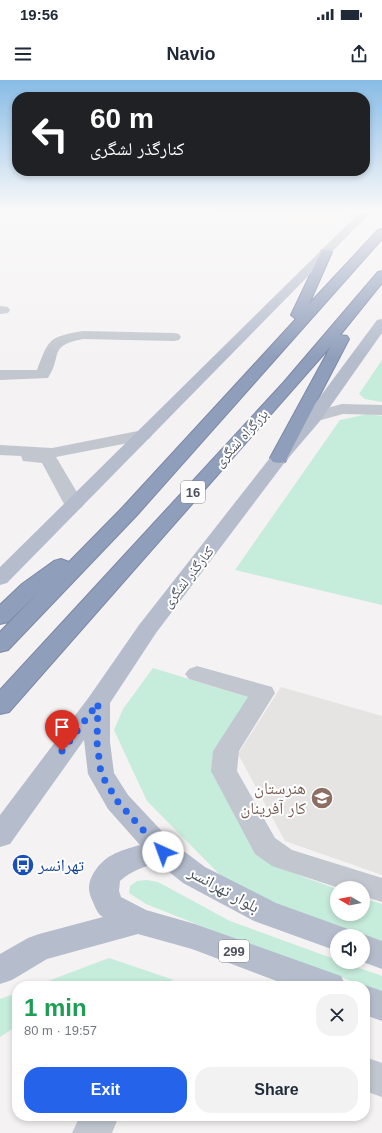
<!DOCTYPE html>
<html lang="en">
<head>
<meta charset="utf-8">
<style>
	:root { --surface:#fff; --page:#f2f2f3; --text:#1f2937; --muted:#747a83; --accent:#2563eb }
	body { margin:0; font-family:Helvetica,"Noto Naskh Arabic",sans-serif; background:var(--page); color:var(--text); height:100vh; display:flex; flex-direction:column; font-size:15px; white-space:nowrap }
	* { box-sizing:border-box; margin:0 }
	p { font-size:13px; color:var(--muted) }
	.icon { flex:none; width:22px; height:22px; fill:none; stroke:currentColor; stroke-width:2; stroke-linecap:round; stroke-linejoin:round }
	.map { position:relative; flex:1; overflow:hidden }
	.sheet { position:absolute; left:12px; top:901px; width:358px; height:140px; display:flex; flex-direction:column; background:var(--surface); border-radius:16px; box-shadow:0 2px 6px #0003 }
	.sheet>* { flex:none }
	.guide { position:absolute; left:12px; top:12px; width:358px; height:84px; border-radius:16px; box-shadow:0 2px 6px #0003; background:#202124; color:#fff; overflow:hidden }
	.needle { width:26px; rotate:280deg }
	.controls { position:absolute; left:330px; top:801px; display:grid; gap:8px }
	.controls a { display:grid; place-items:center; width:40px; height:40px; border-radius:50%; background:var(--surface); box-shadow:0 2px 6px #0003; font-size:20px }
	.pin { position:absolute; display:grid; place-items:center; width:34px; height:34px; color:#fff; margin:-41px -17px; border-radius:50% 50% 50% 0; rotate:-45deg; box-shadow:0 0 4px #0007 }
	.pin .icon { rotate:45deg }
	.me { position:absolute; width:44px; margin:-22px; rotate:317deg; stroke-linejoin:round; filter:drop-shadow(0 0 3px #0008) }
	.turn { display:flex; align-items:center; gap:14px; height:84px; padding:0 12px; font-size:18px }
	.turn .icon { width:52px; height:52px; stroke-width:2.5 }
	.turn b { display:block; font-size:28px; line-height:34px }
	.round { display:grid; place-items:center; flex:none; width:42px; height:42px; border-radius:16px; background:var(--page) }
	.headline { display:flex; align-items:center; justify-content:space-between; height:68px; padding:0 12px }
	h1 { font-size:24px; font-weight:800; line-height:30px; color:#1e9e55 }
	.cta { display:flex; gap:8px; margin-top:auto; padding:8px 12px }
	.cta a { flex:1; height:46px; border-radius:16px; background:var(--accent); color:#fff; font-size:16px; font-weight:800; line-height:46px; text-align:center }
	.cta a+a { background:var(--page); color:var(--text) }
	.status { display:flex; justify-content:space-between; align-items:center; height:28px; padding:0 20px; background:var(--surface); direction:ltr }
	.status svg { height:11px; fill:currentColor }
	header { display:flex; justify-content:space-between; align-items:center; height:52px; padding:0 12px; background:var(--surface); font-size:18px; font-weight:800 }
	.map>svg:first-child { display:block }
	.commercial { fill:#fbfaef }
	.education { fill:#e5e4e3 }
	.green { fill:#c6ecdb }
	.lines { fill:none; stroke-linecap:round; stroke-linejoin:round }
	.highway-casing { stroke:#7b89a7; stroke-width:2 }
	.minor { fill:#c2c7cf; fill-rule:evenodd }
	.major { fill:#b5bdcd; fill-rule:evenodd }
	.highway { fill:#8f9ebb; fill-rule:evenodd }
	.route { stroke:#2563eb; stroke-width:7; stroke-dasharray:0 12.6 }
	.labels { text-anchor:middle; stroke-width:4; stroke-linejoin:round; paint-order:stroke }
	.shield { fill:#fff; stroke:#82868e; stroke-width:1 }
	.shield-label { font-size:13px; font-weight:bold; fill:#4c525e }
	.street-label { font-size:14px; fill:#4c525e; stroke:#fff }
	.near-education-label { font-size:17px; fill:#785e54; stroke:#fff; text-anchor:end }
	.near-transit-label { font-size:17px; fill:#164399; stroke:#fff; text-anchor:start }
	.near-street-label { font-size:17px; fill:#4c525e; stroke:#fff }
</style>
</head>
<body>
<div class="status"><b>19:56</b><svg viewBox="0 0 49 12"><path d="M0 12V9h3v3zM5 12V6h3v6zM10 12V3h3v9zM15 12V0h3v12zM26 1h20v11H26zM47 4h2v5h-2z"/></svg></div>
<header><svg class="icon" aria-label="menu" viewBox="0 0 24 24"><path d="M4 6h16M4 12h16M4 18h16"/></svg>Navio<svg class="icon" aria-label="share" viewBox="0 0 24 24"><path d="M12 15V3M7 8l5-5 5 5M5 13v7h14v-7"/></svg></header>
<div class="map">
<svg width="382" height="1053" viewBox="0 0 382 1053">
	<rect width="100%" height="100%" fill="#f4f2f2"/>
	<!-- commercial -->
	<path class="commercial" d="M 204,131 L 342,131 L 325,145 Z"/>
	<!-- education -->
	<path class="education" d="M 281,607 L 382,636 L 382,795 L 285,761 L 238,674 Z"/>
	<!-- green -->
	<path class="green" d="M 382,280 L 382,322 L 365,319 L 359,314 Z
		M 368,334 L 382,336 L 382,525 L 235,490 L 340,340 Z
		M 153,588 L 254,619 L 220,673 L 255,765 L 301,796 L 337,809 L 337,834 L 363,834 L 363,818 L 382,824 L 382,866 L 363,856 L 353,856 L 239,814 L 147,721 L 114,650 L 123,629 Z
		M 147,800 L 158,802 L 230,841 L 337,880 L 337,882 L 342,882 L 382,896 L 382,912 L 224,855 L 146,824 L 129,813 L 130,806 L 137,801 Z
		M 109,878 L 174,900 L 147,906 L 35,906 Z
		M 17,913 L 17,946 L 0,957 L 0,919 Z"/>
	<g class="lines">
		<!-- highway casing -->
		<g class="highway-casing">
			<path id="highway" d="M 382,149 L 382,159 L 137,435 L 8,570 L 0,572 L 0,552 L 38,513 L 8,542 L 0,544 L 0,525 L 22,504 L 54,481 L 61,479 L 69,482 L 123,427 L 296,239 L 291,235 L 322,170 L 330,170 L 332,172 L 309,224 L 378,150 Z
				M 382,191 L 382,203 L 340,255 L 347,256 L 349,259 L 285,382 L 279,383 L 273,382 L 270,378 L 331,266 L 9,632 L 0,634 L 0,610 L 284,302 L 378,192 Z"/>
		</g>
		<!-- minor -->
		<path class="minor" d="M 0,226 L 8,227 L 10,230 L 8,233 L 0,234 Z
			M 83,251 L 174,253 L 179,254 L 181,257 L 179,260 L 174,261 L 83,259 C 47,266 63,276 48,298 L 0,300 L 0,290 L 37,290 C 49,258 49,257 83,251 Z
			M 342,324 L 382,325 L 382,335 L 343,334 L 314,342 L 308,341 L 306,337 L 308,333 Z
			M 143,350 L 149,351 L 152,355 L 149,359 L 56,377 L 84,424 L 81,428 L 74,430 L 67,428 L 64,424 L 42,383 L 23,381 L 21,376 L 0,375 L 0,365 L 52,368 Z
			M 197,586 L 272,607 L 275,613 L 239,671 L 237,691 L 275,758 L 292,770 L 382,798 L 382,822 L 363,816 L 363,808 L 339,808 L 272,786 L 255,774 L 211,691 L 213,671 L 248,617 L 189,599 L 185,594 L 189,589 Z
			M 365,977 L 382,983 L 382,1017 L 365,1011 Z
			M 80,1036 L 119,1036 L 112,1053 L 72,1053 Z"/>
		<!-- major -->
		<path class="major" d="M 361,131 L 372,131 L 7,503 L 0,505 L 0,487 Z
			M 382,239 L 382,253 L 320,341 L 285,382 L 156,553 L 110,623 L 110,662 L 114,693 L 128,715 L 173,763 L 205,787 L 276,823 L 348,849 L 352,856 L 337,856 L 337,871 L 254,841 L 183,803 L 158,783 C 143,787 131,791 120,801 L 119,811 L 121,817 L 146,830 L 195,844 L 341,896 L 346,906 L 290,906 L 192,869 L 138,854 L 47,879 L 12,900 L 0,904 L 0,874 L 28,858 L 39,854 L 103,837 C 97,834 95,826 92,820 C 88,811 88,804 92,796 C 103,775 119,771 140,765 L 108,729 L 88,694 L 84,660 L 10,764 L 0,767 L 0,735 L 89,617 L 139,545 L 273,374 L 308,333 L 377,240 Z
			M 363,854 L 382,861 L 382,889 L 363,882 L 363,856 L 358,856 Z
			M 365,905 L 382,911 L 382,941 L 365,935 L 365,906 L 363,906 Z"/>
		<!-- highway -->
		<use href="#highway" class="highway"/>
	</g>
	<!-- sky -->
	<linearGradient id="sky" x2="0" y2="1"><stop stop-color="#88bce6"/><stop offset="0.47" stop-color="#faf9f9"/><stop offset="1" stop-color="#faf9f9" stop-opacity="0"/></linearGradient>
	<rect width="382" height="278" fill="url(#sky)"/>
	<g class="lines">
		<!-- route -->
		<path class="route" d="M 62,671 L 98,623 L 97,662 L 101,694 L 118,722 L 163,772"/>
	</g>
	<!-- icons -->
	<defs>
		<g id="school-disc" transform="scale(1.15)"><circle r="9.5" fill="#8d6e63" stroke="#fff"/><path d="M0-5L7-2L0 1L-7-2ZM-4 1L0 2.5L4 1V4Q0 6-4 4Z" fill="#fff"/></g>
		<g id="bus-disc" transform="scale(1.15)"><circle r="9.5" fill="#1a4fb4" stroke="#fff"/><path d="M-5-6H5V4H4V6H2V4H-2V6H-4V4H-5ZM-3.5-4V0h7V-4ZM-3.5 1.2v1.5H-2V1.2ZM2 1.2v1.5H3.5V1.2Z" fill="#fff"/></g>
	</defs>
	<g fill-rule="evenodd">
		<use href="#school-disc" x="322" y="718"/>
		<use href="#bus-disc" x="23" y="785"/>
	</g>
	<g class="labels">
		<!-- shield labels -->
		<g class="shield">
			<rect x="181" y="401" width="24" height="22" rx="3"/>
			<rect x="219" y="860" width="30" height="22" rx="3"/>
		</g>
		<g class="shield-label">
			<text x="193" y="417">16</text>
			<text x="234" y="876">299</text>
		</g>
		<!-- street labels -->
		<g class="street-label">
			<text transform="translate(241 358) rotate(-48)" y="5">بزرگراه لشگری</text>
			<text transform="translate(188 497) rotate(-52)" y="5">کنارگذر لشگری</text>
		</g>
		<!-- near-education labels -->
		<g class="near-education-label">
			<text x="306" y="714">هنرستان<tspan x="306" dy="20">کار آفرینان</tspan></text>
		</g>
		<!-- near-transit labels -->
		<g class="near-transit-label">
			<text x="38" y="791">تهرانسر</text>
		</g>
		<!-- near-street labels -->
		<g class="near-street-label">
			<text transform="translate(224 809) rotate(29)" y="6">بلوار تهرانسر</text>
		</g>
	</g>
</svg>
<div class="controls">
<a><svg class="needle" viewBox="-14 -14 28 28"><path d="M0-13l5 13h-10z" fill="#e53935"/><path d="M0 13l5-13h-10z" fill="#747a83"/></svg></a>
<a><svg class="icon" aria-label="sound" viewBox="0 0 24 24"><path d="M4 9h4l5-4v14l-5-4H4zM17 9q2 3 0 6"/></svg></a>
</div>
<div class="pin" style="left:62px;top:671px;background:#d93025"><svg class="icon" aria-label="arrive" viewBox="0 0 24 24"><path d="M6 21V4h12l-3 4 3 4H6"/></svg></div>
<svg class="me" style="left:163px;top:772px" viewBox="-20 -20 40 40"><circle r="19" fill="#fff"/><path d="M0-13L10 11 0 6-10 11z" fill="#2563eb"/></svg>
<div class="guide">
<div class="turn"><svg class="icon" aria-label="left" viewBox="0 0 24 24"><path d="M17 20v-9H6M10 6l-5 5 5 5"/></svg><div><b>60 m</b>کنارگذر لشگری</div></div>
</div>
<section class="sheet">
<div class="headline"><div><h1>1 min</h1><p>80 m · 19:57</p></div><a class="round"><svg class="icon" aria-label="close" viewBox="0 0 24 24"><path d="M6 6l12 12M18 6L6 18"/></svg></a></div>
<div class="cta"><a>Exit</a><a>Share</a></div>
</section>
</div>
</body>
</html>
